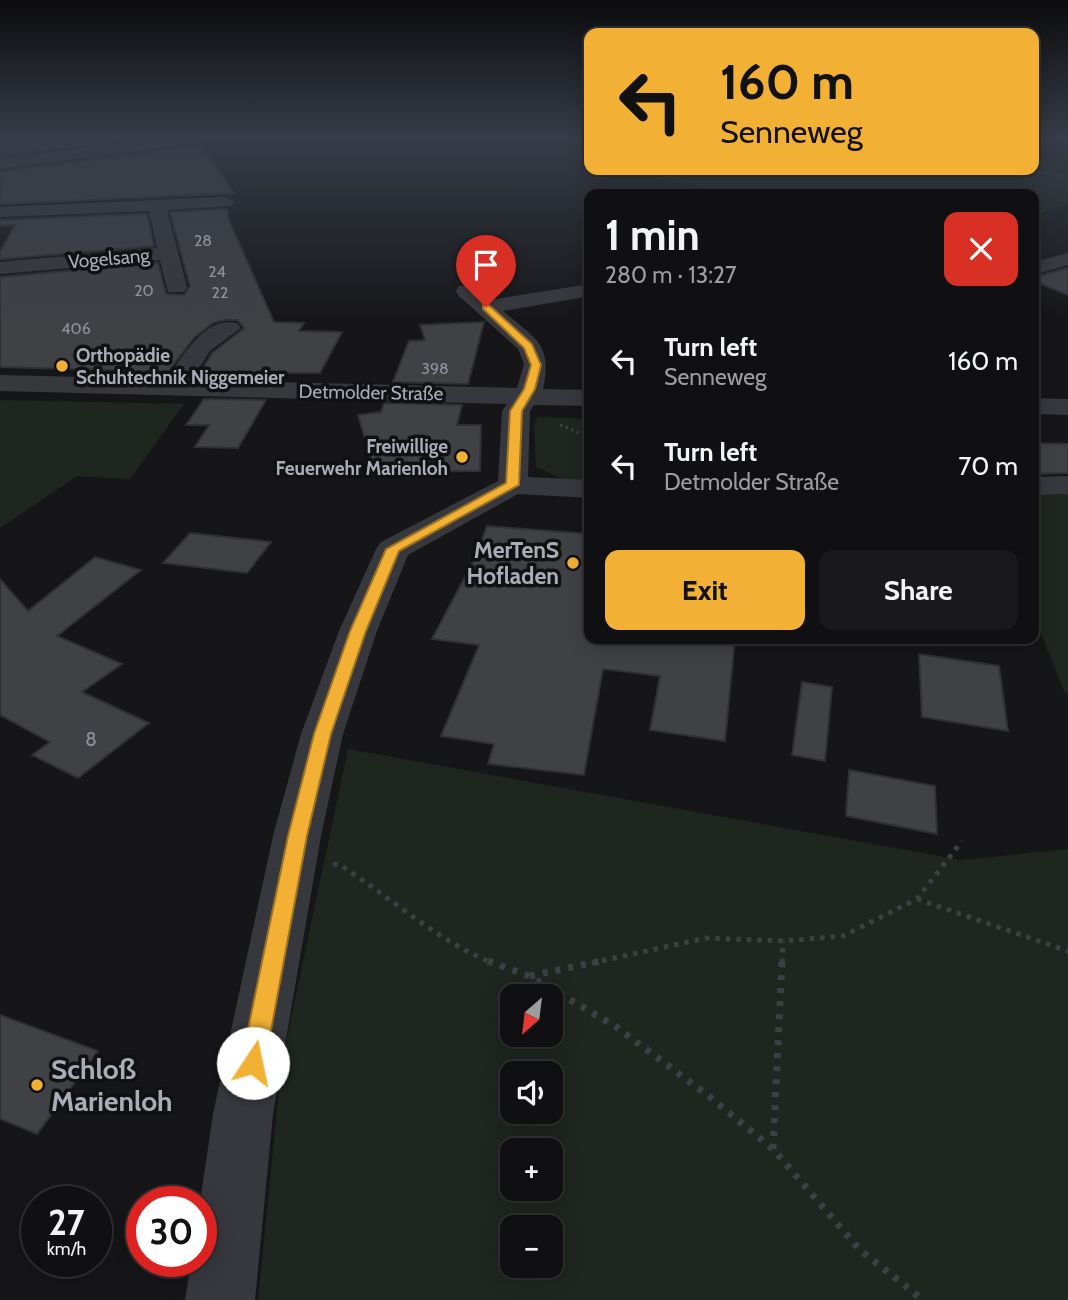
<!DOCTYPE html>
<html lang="en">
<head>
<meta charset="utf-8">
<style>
	:root { --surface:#101012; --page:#19191b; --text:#f1f3f6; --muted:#9c9d9f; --line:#303032; --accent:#f2b134 }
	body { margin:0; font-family:Cabin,sans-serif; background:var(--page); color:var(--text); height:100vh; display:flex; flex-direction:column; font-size:26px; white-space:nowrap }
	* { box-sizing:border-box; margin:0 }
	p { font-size:23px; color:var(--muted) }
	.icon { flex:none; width:38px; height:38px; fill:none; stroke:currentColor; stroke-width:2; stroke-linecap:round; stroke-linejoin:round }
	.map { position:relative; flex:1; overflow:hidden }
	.details { position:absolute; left:584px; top:189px; width:455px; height:455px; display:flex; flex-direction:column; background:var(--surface); border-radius:14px; box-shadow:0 4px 18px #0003,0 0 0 2px var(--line) }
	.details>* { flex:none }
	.guide { position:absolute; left:584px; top:28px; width:455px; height:147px; border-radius:14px; box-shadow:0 4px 18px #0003,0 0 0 2px var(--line); background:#f2b134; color:#111; overflow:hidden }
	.needle { width:46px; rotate:208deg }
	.buttons { position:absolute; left:500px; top:984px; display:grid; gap:14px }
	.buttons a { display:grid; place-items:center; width:63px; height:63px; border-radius:14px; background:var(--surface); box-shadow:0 4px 18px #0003,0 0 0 2px var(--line); font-size:35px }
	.speed { position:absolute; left:21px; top:1186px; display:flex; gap:14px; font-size:35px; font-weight:700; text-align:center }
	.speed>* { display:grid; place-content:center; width:91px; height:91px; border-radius:50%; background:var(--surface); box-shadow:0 4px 18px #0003,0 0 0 2px var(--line); line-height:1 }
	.speed small { font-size:18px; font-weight:400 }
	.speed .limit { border:10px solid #d22; background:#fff; color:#111 }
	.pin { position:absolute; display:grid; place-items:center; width:60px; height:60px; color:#fff; margin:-72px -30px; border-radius:50% 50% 50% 0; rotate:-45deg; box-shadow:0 0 7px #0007 }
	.pin .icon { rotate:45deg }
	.me { position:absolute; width:77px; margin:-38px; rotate:11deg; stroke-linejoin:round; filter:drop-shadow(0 0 5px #0008) }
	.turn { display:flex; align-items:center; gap:24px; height:147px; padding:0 21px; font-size:32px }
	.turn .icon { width:91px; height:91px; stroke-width:2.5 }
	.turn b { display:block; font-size:49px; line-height:60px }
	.round { display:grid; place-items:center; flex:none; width:74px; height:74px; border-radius:14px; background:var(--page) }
	.head { display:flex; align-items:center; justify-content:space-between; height:119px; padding:0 21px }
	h1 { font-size:42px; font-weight:700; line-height:52px }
	.primary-button { display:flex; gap:14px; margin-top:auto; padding:14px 21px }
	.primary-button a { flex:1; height:80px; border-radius:14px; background:var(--accent); color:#111; font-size:28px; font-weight:700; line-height:80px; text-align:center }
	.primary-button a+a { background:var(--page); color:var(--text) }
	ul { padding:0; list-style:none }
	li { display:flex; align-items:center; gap:21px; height:105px; padding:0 21px }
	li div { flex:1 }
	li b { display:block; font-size:26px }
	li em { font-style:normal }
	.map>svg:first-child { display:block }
	.green { fill:#1e261f; fill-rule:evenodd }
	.building { fill:#404145; stroke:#303034; stroke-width:2 }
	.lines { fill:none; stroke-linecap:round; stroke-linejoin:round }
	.path-far4 { stroke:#3d3f44; stroke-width:2; stroke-dasharray:2 2.5; stroke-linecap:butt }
	.path-far3 { stroke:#3d3f44; stroke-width:2.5; stroke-dasharray:2 2.5; stroke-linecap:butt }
	.path-far2 { stroke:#3d3f44; stroke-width:3.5; stroke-dasharray:2.5 3.5; stroke-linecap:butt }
	.path-far1 { stroke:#3d3f44; stroke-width:5; stroke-dasharray:4.5 6; stroke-linecap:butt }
	.path { stroke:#3d3f44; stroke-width:7; stroke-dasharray:5 8; stroke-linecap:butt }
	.minor { fill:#37383d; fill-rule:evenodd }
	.route { fill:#f2b134; stroke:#9d7322; stroke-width:2 }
	.poi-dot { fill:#f2b134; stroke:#111113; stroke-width:2.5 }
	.labels { text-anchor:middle; stroke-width:7; stroke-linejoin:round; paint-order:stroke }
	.far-number-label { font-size:16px; fill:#8e929b }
	.far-street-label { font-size:19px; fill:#a8adb8; stroke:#111113 }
	.far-poi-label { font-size:19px; font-weight:bold; fill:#a8adb8; stroke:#111113; text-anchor:start }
	.number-label { font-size:19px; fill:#8e929b }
	.poi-label { font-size:23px; font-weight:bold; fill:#a8adb8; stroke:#111113; text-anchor:end }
	.near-poi-label { font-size:28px; font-weight:bold; fill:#a8adb8; stroke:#111113; text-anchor:start }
</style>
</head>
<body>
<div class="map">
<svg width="1068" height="1300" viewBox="0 0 1068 1300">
	<rect width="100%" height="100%" fill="#161618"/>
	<!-- green -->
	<path class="green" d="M 487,139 L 590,139 L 590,162 Z
		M 1034,139 L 1068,139 L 1068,204 L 1034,216 L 1034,194 L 733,194 L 623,170 L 1034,170 Z
		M 0,400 L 184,404 L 130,479 L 77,476 L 0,528 Z
		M 537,417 L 590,419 L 590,481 L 568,481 L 536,467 L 534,424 Z
		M 1068,491 L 1068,693 L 1065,693 L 1034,616 L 1034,493 Z
		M 348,749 L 961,860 L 1068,849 L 1068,1300 L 258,1300 L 282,1061 ZM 513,996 L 551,996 L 551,1034 L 513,1034 ZM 513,1073 L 551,1073 L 551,1111 L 513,1111 ZM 513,1150 L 551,1150 L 551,1188 L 513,1188 ZM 513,1227 L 551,1227 L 551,1265 L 513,1265 Z"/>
	<!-- building -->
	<path class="building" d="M 0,139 L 130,139 L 0,156 Z
		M 201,145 L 234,193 L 0,204 L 0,172 Z
		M 227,209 L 228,218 L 274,322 L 304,323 L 299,331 L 342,332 L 320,373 L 282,373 L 278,379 L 219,378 L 222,373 L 200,373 L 212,353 L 244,328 L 237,320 L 226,320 L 213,323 L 194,338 L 168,372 L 0,367 L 0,277 L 158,263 L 166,294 L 184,295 L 190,286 L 170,212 Z
		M 147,214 L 154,246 L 0,259 L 0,252 L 15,225 L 0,226 L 0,220 Z
		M 1068,268 L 1068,295 L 1034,281 L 1034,277 Z
		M 484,322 L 468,384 L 393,382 L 409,341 L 425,340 L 420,325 Z
		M 204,399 L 266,400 L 238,448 L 195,447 L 209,425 L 186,425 Z
		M 384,403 L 462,405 L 457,425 L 481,425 L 480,471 L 375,472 L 358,415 L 381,412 Z
		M 1034,443 L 1068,444 L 1068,473 L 1034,474 Z
		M 487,526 L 590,534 L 590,639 L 735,639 L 725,741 L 650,730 L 660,676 L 603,669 L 584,775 L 488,764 L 494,744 L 441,736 L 479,645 L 432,639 L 475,558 Z
		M 190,533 L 271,542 L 247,573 L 163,563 Z
		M 95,557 L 141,570 L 57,636 L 122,664 L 82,692 L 149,723 L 78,778 L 32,755 L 50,742 L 0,715 L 0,579 L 28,611 Z
		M 919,654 L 999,666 L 1008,731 L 922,717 Z
		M 802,682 L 832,687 L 825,761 L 792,755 Z
		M 849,770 L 935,786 L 937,834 L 846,816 Z
		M 0,1015 L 98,1051 L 37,1134 L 0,1119 Z"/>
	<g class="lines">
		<!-- path-far4 -->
		<path class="path-far4" d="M 1029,170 L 1068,177"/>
		<!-- path-far3 -->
		<path class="path-far3" d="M 191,306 L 210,307
			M 247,308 L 257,309 L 250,314"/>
		<!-- path-far2 -->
		<path class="path-far2" d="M 560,425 L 590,437
			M 1034,444 L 1049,447 L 1057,457
			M 1050,447 L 1065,447"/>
		<!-- path-far1 -->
		<path class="path-far1" d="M 333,864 L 340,865 C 387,895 442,944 493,963
			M 917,899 L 1068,951
			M 592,963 L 706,938 L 783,941 L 843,936 L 917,899 L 962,841
			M 782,963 L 783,941"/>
		<!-- path -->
		<path class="path" d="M 488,961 L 529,976 L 615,1026 L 711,1098 L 773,1149 L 859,1249 L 923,1300
			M 530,976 L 601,961
			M 773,1149 L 782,961"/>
		<!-- minor -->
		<path class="minor" d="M 151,139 L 207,139 L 200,143 L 0,169 L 0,159 Z
			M 225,197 L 234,202 L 231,206 L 167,210 L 187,287 L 184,292 L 168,292 L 160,260 L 0,274 L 0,262 L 157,248 L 149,211 L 0,217 L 0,207 Z
			M 1068,253 L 1068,265 L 1034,275 L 1034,262 Z
			M 590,284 L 590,296 L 503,311 C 535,339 553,343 543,389 L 590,390 L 590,406 L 534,405 L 530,411 L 528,477 L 590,480 L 590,498 L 518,494 L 408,555 L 377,631 L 343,734 L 321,836 L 273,1114 L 255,1300 L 185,1300 L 191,1262 L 201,1262 L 200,1202 L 213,1114 L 273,836 L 301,734 L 339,631 L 376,549 L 381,542 L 498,481 L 502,411 L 507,404 L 0,391 L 0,375 L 167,379 C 182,357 205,315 237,323 L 241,328 L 210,351 L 192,380 L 517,388 L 524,364 L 518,349 L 459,296 L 456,291 L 459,286 L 475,286 L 490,300 Z
			M 1034,398 L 1068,399 L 1068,415 L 1034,414 Z
			M 1068,476 L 1068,494 L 1034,495 L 1034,477 Z"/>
	</g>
	<!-- sky -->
	<linearGradient id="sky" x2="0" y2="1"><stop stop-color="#0c0c0d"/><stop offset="0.43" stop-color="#363c48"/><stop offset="1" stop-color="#363c48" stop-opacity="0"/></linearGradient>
	<rect width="1068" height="321" fill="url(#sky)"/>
	<!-- route -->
	<path class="route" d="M 483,305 L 489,305 L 532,344 L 541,365 L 535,389 L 522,411 L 519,485 L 399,551 L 366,631 L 331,734 L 307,836 L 265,1063 L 262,1071 L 253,1074 L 245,1071 L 241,1063 L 288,836 L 314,734 L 350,631 L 386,549 L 506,483 L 510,411 L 524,389 L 531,365 L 524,348 L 483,309 Z"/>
	<!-- markers -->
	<g class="poi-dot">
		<circle cx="62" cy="366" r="7"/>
		<circle cx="462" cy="457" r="7"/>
		<circle cx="573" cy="563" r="7"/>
		<circle cx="37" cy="1085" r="7"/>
	</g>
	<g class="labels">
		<!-- far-number labels -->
		<g class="far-number-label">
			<text x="203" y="246">28</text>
			<text x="217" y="277">24</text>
			<text x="144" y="296">20</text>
			<text x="220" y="298">22</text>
			<text x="76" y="334">406</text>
			<text x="435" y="374">398</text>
		</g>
		<!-- far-street labels -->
		<g class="far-street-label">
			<text transform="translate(109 258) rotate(-5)" y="7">Vogelsang</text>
			<text transform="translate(371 392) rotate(1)" y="7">Detmolder Straße</text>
		</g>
		<!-- far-poi labels -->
		<g class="far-poi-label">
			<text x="76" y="362">Orthopädie<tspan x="76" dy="22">Schuhtechnik Niggemeier</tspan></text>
			<text x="448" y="453" text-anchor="end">Freiwillige<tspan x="448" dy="22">Feuerwehr Marienloh</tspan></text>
		</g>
		<!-- number labels -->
		<g class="number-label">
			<text x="91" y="746">8</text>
		</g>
		<!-- poi labels -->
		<g class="poi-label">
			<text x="559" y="558">MerTenS<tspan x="559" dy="26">Hofladen</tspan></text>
		</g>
		<!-- near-poi labels -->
		<g class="near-poi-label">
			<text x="51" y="1079">Schloß<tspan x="51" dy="32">Marienloh</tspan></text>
		</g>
	</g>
</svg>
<div class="buttons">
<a><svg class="needle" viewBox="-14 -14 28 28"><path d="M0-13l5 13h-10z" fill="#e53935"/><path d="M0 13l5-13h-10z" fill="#9c9d9f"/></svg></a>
<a><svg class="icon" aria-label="sound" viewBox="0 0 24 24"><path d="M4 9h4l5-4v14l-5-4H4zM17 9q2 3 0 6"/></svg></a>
<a>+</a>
<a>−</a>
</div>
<div class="speed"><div>27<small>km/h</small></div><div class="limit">30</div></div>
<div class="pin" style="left:486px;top:307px;background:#d93025"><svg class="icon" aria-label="arrive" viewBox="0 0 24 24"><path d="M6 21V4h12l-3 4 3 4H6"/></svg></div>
<svg class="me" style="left:253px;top:1063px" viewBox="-20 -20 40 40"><circle r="19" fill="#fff"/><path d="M0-13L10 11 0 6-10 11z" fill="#f2b134"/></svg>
<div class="guide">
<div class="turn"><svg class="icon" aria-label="left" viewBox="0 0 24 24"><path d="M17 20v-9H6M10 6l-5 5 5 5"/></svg><div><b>160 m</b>Senneweg</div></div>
</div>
<section class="details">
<div class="head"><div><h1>1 min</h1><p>280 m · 13:27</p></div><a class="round" style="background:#d93025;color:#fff"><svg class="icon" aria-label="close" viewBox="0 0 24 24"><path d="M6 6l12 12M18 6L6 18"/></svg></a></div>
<ul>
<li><svg class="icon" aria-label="left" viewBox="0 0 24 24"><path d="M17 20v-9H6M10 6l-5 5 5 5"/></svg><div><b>Turn left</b><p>Senneweg</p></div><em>160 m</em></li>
<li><svg class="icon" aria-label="left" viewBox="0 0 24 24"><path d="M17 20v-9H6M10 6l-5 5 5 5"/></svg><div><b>Turn left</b><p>Detmolder Straße</p></div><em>70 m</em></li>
</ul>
<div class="primary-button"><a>Exit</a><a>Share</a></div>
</section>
</div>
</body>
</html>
